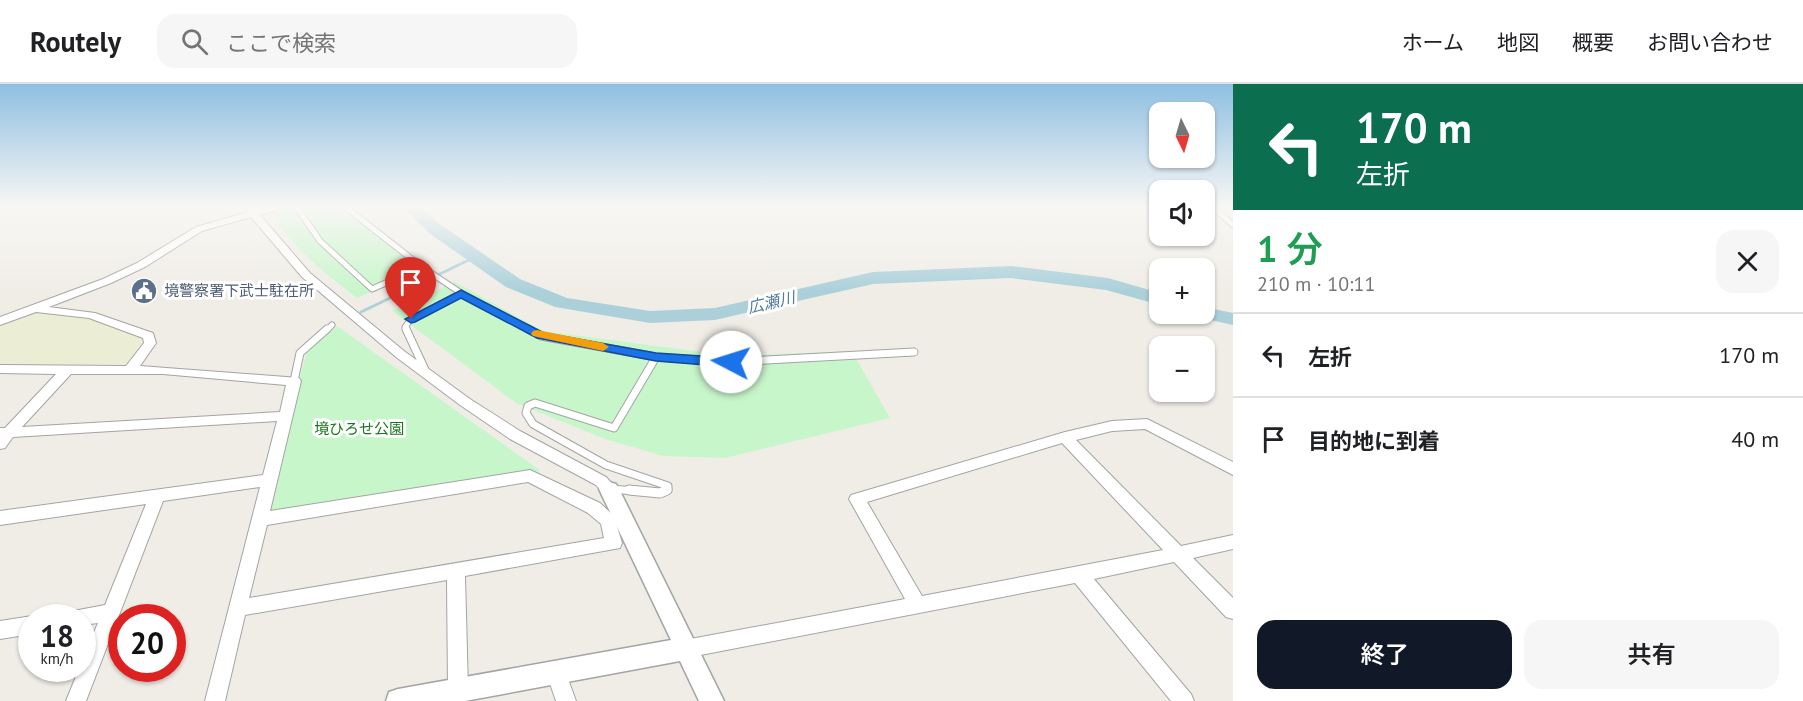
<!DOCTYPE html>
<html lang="ja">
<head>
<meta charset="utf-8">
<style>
	:root { --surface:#fff; --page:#f6f6f6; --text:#202124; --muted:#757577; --line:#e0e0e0; --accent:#111827 }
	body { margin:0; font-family:"PT Sans","Noto Sans JP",sans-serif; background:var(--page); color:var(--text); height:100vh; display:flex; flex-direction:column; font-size:22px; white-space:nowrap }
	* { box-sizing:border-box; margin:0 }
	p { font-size:20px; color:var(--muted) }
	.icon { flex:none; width:33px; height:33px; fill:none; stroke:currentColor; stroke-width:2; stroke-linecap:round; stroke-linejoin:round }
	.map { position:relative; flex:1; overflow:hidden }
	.details { display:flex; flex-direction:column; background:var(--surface); width:570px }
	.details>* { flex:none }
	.guide { background:#0b6e4f; color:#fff; overflow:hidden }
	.needle { width:39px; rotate:175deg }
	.buttons { position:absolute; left:1149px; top:18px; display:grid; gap:12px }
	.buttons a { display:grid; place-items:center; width:66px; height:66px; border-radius:12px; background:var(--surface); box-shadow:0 2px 4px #0004; font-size:30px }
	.speed { position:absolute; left:18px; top:520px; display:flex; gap:12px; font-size:30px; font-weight:700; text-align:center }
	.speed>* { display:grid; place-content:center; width:78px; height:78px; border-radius:50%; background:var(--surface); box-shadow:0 2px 4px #0004; line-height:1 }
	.speed small { font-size:15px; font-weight:400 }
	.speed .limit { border:9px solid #d22; background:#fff; color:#111 }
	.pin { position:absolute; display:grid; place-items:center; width:51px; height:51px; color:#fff; margin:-62px -26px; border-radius:50% 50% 50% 0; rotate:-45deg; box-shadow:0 0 6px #0007 }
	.pin .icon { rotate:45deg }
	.me { position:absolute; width:66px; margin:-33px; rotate:275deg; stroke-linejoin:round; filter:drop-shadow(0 0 4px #0008) }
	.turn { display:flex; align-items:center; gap:21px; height:126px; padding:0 24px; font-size:27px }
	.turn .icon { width:78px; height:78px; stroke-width:2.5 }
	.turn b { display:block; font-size:42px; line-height:51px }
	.round { display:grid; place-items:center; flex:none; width:63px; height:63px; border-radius:18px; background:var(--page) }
	.summary { display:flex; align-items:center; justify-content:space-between; height:102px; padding:0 24px }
	h1 { font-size:36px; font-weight:600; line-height:45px; color:#1e9e55 }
	.cta { display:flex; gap:12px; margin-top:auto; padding:12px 24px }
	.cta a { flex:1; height:69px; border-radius:18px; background:var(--accent); color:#fff; font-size:24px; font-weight:600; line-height:69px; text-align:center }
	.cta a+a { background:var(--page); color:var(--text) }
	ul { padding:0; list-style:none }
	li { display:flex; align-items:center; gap:18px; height:84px; padding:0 24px; border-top:2px solid var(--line) }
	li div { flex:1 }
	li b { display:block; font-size:22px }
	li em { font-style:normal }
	header { display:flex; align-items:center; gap:36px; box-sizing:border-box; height:84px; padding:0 30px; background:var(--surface); border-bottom:2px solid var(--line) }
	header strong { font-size:28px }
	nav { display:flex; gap:33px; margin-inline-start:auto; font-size:21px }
	.search { width:420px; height:54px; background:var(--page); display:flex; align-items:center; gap:15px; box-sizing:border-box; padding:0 21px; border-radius:18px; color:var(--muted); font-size:22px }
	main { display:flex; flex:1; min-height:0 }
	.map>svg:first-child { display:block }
	.farmland { fill:#ebedd4 }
	.park { fill:#c8f6cb }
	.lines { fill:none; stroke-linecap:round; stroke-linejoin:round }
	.stream { stroke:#abd0da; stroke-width:3 }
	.river { fill:#abd0da; fill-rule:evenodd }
	.service-far2-casing { stroke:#a4a4a4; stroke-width:7 }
	.service-far1-casing { stroke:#a4a4a4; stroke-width:9 }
	.service-casing { stroke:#a4a4a4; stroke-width:11 }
	.minor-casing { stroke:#a4a4a4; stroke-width:2 }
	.tertiary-casing { stroke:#a4a4a4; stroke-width:3 }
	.service-far2 { stroke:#fff; stroke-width:5 }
	.service-far1 { stroke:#fff; stroke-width:7 }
	.service { stroke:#fff; stroke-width:9 }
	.minor { fill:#fff; fill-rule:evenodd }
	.tertiary { fill:#fff; fill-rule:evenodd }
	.route { fill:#1a73e8; stroke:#114b97; stroke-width:1.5 }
	.slow { fill:#f59e0b }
	.labels { text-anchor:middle; stroke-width:6; stroke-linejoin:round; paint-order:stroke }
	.service-label { font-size:15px; fill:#4e5e75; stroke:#fff; text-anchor:start }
	.park-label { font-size:15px; fill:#15771b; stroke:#fff }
	.water-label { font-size:16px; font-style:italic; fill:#507aa1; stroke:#fff }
</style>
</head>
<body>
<header>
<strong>Routely</strong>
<div class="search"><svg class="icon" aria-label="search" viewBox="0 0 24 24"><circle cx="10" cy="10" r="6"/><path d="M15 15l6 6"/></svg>ここで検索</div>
<nav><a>ホーム</a><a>地図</a><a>概要</a><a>お問い合わせ</a></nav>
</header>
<main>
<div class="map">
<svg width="1233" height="617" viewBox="0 0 1233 617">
	<rect width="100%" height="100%" fill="#f0ede7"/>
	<!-- farmland -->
	<path class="farmland" d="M 28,230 L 60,230 L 97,236 L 142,253 L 141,263 L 127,280 L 0,281 L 0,241 Z"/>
	<!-- park -->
	<path class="park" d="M 269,122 L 351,122 L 428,183 L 357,214 C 325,189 285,159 269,122 Z
		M 455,198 L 543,247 L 732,272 L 852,267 L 890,334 L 725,374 L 663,372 L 605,355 L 516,319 L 392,227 Z
		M 337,242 L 541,387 L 263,433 L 307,267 Z"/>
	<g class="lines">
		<!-- stream -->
		<path class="stream" d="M 361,228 L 475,173"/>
		<!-- river -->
		<path class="river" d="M 402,122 L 419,122 L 441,141 L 520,195 L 567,214 L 650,227 L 715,224 L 873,188 L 1011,182 L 1108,194 L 1160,209 L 1160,221 L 1106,206 L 1011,194 L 873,200 L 715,236 L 650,239 L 555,223 L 506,203 L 429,149 Z
			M 1204,223 L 1233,229 L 1233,241 L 1197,233 L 1194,230 L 1204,230 Z"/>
		<!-- service-far2 casing -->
		<g class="service-far2-casing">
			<path id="service-far2" d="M 296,122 L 320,157 L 372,205 L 422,183
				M 344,122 L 422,183 L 461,209 L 531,247
				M 1212,122 L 1233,141
				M 326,247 L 332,241
				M 406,247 L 405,243 L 411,235 L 461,209"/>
		</g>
		<!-- service-far1 casing -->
		<g class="service-far1-casing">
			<path id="service-far1" d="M 406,245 L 427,290
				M 528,245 L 541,252 L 656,273 L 731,278 L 914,268
				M 656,273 L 614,344 L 535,319 L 528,322 L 526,329 L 533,340 L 606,381 L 668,402 L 668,406 L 663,408
				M 294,297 L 300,269 L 327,245
				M 611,405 L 647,408"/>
		</g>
		<!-- service casing -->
		<g class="service-casing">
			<path id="service" d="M 629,406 L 660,409 L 667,406"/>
		</g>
		<!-- minor casing -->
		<g class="minor-casing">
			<path id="minor" d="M 248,122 L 256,122 L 257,126 L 271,122 L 284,122 L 283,124 L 260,131 L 310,189 L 404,267 L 470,315 L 520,347 L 606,393 L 617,405 L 615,409 C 605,412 602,408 596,401 L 510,355 L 460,321 L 396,273 L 302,193 L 251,133 L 202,147 L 145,183 L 111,199 L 49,223 L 95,229 L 153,249 L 156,259 L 140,282 L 299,294 L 301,297 L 270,427 L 530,386 L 600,419 L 614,432 L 622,459 L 620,464 L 465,492 L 468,606 L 465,613 L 458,616 L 451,613 L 448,606 L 447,496 L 245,531 L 225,617 L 205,617 L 260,403 L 163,417 L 86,617 L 66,617 L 79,585 L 82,585 L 82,576 L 98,539 L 82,541 L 82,534 L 66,534 L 68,528 L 105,521 L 146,420 L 0,441 L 0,427 L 263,391 L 277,337 L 13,353 L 5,364 L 0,365 L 0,344 L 5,344 L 56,290 L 0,289 L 0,281 L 126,282 L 144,259 L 143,254 L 89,234 L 36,228 L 0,241 L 0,233 L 103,195 L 137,179 L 196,143 L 248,128 ZM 71,290 L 163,290 L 286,301 L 280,328 L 22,343 ZM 528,398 L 588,429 L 601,440 L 604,454 L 249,514 L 267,441 Z
				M 1147,335 L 1233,378 L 1233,391 L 1145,345 L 1112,347 L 1076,356 L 1181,462 L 1233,451 L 1233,465 L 1193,474 L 1233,514 L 1233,535 L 1226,533 L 1174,478 L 1094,495 L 1191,610 L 1194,617 L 1171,617 L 1075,499 L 685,574 L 678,571 L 675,565 L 678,559 L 685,556 L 905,515 L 849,415 L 851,411 L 1065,348 L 1112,337 ZM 1062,359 L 1163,466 L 922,512 L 867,418 Z
				M 32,532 L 36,534 L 32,534 L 32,550 L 0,555 L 0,537 Z
				M 556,578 L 563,581 L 576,617 L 556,617 L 546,588 L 549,581 Z"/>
		</g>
		<!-- tertiary casing -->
		<g class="tertiary-casing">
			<path id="tertiary" d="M 609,398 L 616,400 L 619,405 L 724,617 L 699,617 L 680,577 L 465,617 L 386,617 L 389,608 L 398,605 L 671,556 L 599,405 L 602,400 Z"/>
		</g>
		<!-- service-far2 -->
		<use href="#service-far2" class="service-far2"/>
		<!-- service-far1 -->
		<use href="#service-far1" class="service-far1"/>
		<!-- service -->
		<use href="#service" class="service"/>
		<!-- minor -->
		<use href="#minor" class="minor"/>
		<!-- tertiary -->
		<use href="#tertiary" class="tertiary"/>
	</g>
	<!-- sky -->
	<linearGradient id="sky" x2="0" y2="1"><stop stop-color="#8fbfe2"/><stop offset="0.59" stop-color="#f8f7f4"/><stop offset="1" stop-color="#f8f7f4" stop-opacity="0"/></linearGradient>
	<rect width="1233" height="208" fill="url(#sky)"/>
	<!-- route -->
	<path class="route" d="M 461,206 L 544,249 L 656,269 L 731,274 L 737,278 L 731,283 L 656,277 L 537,254 L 461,214 L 415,238 L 411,239 L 405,235 Z"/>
	<!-- slow -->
	<path class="slow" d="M 537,246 L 603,259 L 609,263 L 603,267 L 533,252 L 531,250 L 533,247 Z"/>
	<!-- icons -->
	<defs>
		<g id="civic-disc" transform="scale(1.35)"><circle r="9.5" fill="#5c6f8a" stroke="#fff"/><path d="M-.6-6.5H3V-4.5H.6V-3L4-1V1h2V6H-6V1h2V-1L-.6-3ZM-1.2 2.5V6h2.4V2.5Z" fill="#fff"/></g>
	</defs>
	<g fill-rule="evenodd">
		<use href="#civic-disc" x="144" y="207"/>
	</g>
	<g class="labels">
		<!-- service labels -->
		<g class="service-label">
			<text x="164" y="212">境警察署下武士駐在所</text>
		</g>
		<!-- park labels -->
		<g class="park-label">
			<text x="359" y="350">境ひろせ公園</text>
		</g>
		<!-- water labels -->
		<g class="water-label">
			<text transform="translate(771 218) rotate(-13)" y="6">広瀬川</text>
		</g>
	</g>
</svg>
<div class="buttons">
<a><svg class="needle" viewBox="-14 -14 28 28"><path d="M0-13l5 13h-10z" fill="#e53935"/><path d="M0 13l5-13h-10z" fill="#757577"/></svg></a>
<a><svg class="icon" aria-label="sound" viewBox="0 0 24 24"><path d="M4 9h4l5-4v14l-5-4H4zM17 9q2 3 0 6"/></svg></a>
<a>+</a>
<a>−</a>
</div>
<div class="speed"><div>18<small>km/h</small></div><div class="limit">20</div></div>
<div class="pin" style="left:411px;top:235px;background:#d93025"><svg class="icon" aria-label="arrive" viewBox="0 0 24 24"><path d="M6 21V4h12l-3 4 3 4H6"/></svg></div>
<svg class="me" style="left:731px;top:278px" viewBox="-20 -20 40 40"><circle r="19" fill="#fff"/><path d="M0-13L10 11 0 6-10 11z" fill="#1a73e8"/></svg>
</div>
<section class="details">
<div class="guide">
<div class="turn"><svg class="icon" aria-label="left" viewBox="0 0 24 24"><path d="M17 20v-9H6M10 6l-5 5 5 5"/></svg><div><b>170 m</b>左折</div></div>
</div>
<div class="summary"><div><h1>1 分</h1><p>210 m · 10:11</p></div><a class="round"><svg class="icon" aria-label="close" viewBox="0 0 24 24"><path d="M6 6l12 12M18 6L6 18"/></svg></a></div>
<ul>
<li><svg class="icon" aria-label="left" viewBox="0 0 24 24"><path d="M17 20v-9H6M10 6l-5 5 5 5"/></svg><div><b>左折</b></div><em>170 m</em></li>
<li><svg class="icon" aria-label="arrive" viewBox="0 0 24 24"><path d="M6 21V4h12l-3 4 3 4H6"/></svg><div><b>目的地に到着</b></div><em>40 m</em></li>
</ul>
<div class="cta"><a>終了</a><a>共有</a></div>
</section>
</main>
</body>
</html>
